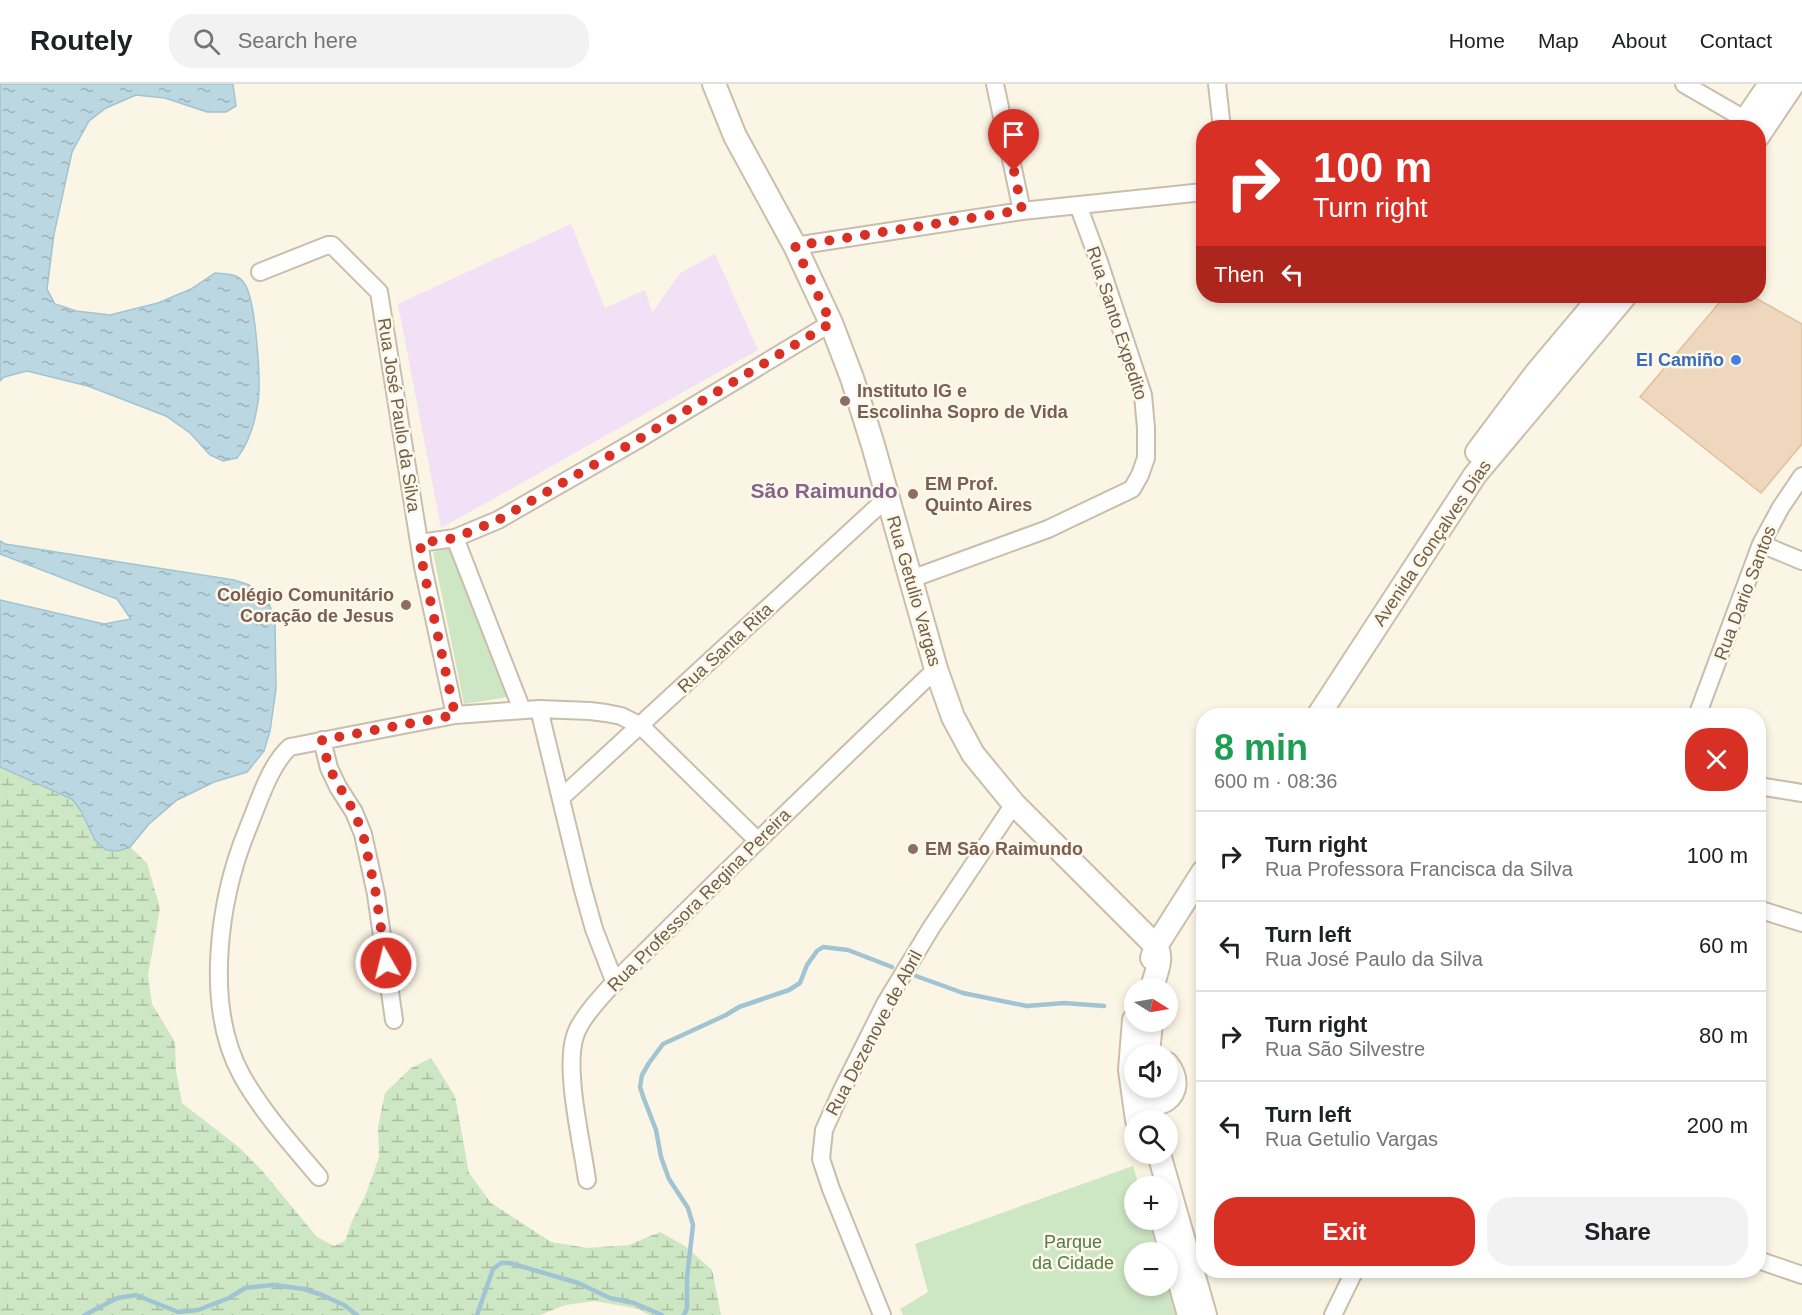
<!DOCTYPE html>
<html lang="en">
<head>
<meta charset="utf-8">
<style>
	:root { --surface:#fff; --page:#f2f2f2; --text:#202124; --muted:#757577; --line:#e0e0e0; --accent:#d93025 }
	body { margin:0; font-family:Helvetica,sans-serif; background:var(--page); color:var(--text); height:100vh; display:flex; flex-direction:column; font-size:22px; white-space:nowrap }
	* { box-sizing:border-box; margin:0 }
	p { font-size:20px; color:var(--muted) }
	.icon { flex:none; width:33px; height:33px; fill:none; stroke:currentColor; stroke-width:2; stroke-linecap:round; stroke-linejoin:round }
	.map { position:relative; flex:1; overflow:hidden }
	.side { position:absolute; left:1196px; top:624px; width:570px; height:570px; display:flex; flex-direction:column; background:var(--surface); border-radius:24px; box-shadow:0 3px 9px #0003 }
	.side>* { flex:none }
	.hud { position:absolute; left:1196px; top:36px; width:570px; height:183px; border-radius:24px; box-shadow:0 3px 9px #0003; background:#d93025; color:#fff; overflow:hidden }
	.needle { width:39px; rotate:101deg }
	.fabs { position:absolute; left:1124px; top:894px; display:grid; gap:12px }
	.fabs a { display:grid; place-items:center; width:54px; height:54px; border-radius:50%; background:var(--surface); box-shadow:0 3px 9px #0003; font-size:30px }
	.pin { position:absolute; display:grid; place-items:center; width:51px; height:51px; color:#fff; margin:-62px -26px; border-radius:50% 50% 50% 0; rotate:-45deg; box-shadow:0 0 6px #0007 }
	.pin .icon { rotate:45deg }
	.me { position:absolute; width:66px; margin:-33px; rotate:352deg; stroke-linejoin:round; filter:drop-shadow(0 0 4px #0008) }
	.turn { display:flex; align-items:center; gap:21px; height:126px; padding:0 18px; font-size:27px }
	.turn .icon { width:78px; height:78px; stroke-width:2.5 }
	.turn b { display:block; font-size:42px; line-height:51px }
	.then { display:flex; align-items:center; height:57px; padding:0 18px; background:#0003; gap:12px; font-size:22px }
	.round { display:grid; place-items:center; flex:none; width:63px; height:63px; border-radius:24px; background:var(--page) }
	.headline { display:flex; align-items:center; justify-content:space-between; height:102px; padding:0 18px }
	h1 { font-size:36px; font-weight:800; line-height:45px; color:#1e9e55 }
	.button { display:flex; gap:12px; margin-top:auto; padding:12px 18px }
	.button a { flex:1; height:69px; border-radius:24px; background:var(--accent); color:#fff; font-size:24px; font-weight:800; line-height:69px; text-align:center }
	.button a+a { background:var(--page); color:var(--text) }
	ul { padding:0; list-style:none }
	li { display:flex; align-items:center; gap:18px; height:90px; padding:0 18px; border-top:2px solid var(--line) }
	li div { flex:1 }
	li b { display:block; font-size:22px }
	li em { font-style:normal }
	header { display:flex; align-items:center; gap:36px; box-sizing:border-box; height:84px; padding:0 30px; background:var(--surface); border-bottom:2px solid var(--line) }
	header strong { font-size:28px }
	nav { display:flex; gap:33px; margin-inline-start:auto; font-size:21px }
	.search { width:420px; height:54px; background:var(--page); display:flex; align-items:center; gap:15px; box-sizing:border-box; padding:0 21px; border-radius:24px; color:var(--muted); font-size:22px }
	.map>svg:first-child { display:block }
	.education { fill:#f1e0f6 }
	.wetland { fill:url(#wetland-marsh) }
	.green { fill:#cde6c3 }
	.water { fill:url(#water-ripples); stroke:#a1c4d3; stroke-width:1.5 }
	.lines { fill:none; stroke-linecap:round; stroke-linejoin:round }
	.stream { stroke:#a1c4d3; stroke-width:4.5 }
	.building { fill:#eed7bd; stroke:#dfc09f; stroke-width:1.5 }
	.street-casing { stroke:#cabdab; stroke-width:20 }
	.secondary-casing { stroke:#cdbea9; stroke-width:26 }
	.street { stroke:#fff; stroke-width:16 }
	.secondary { stroke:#fff; stroke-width:22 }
	.route { stroke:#d93025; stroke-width:10; stroke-dasharray:0 18 }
	.shop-dot { fill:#3f7fe0; stroke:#fdf8e9; stroke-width:2 }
	.education-dot { fill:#8d6e63; stroke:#fdf8e9; stroke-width:2 }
	.labels { text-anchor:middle; stroke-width:5; stroke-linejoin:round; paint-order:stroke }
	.street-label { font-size:18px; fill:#705e4b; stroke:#fdf8e9 }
	.shop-label { font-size:18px; font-weight:bold; fill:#366cbe; stroke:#fdf8e9; text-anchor:end }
	.education-label { font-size:18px; font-weight:bold; fill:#785e54; stroke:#fdf8e9; text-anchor:start }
	.park-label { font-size:18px; fill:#507b47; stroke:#fdf8e9 }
	.quarter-label { font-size:21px; font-weight:bold; fill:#85638c; stroke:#fdf8e9 }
</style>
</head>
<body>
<header>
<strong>Routely</strong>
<div class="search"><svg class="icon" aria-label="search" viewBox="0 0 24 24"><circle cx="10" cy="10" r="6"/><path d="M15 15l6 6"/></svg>Search here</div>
<nav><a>Home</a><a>Map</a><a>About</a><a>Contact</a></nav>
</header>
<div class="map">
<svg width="1802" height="1231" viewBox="0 0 1802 1231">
	<defs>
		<pattern id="wetland-marsh" width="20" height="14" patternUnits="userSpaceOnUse" patternTransform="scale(1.5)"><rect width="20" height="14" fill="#cde6c3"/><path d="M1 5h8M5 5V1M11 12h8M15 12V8" fill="none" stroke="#abbea0"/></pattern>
		<pattern id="water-ripples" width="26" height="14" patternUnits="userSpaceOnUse" patternTransform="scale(1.5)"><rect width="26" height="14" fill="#bad7e2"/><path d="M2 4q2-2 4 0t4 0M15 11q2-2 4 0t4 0" fill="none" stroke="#9cb2b9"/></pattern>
	</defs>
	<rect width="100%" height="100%" fill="#faf5e4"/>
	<!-- education -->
	<path class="education" d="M 571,140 L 605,224 L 645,206 L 652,229 L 680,189 L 715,170 L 758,266 L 441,444 L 398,220 Z"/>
	<!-- wetland -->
	<path class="wetland" d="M 0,683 L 72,715 L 81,727 L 95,756 L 118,767 L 130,763 L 147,779 L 160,824 L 148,891 L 152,920 L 175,958 L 176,987 L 182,1019 L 241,1065 L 264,1089 L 317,1153 L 334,1162 L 345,1157 L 352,1137 L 366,1110 L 379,1073 L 378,1043 L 385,1009 L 411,984 L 431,974 L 455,1012 L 469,1089 L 491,1119 L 551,1158 L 587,1164 L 629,1161 L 660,1148 L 685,1162 L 712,1186 L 721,1231 L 649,1231 L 639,1225 L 595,1217 L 565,1221 L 540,1231 L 0,1231 Z"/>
	<!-- green -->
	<path class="green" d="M 451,464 L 508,613 L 464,620 L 433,468 Z
		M 1133,1082 L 1139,1102 L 1134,1102 L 1134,1136 L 1149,1136 L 1159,1168 L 1134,1168 L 1134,1202 L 1167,1202 L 1167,1194 L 1177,1231 L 903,1231 L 900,1225 L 928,1208 L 915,1160 Z"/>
	<!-- water -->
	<path class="water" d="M 0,0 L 233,0 L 236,22 L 226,28 L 207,28 L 165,14 L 136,11 L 106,24 L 89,37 L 72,68 L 54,150 L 47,205 L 55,220 L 76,227 L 110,231 L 158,219 L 191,205 L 215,189 C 225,190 238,189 244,199 C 256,214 261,298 258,318 C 255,338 250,358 237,374 L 223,377 L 210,371 L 190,349 L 166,332 L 88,302 L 27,287 L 4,293 L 0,297 Z
		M 0,457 L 5,460 L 234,496 L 249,501 L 269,519 L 275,538 L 276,605 L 270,647 L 264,667 L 247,688 L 214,698 L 177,716 L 149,740 L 130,763 L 118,767 L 106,766 L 95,756 L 81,727 L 72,715 L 0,683 L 0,516 L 104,540 L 131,535 L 117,515 L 0,470 Z"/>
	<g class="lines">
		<!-- stream -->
		<path class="stream" d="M 916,892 L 963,909 L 1027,922 L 1064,919 L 1104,922
			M 85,1231 L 117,1214 L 136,1211 L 178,1228 L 198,1226 L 229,1214 L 245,1204 L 273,1201 L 304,1205 L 322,1211 L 344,1221 L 357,1231
			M 477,1231 L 493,1185 L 501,1179 L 510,1179 L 578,1199 L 610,1214 L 634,1219 L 662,1231
			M 684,1231 L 687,1224 L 687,1194 L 693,1141 L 688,1124 L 669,1095 L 661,1073 L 656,1046 L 644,1015 L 640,1003 L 642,991 L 649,979 L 663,960 L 726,931 L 739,923 L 789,906 L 800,899 L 807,881 L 817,867 L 823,863 L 848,866 L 892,883"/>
	</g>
	<!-- building -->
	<path class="building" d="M 1725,212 L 1752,212 L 1802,240 L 1802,360 L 1761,409 L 1640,313 Z"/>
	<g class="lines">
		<!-- street casing -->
		<g class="street-casing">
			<path id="street" d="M 995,0 L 1022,127
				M 1217,0 L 1222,44
				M 1684,0 L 1746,36
				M 795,162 L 1022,127 L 1203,108
				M 260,188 L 328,161 L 332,161 L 379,208 L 423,483 L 455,631
				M 455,454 L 522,626
				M 420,459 L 455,454 L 498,436 L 639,355 L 831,239
				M 1761,460 L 1802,477
				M 911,495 L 1048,445 L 1132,405 L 1140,391 L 1146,374 L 1146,344 L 1143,311 L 1098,175 L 1078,121
				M 539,625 L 582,802 L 594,845 L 615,899
				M 1697,632 L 1761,460 L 1781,423 L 1802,392
				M 322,656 L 329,684 L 338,703 L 354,728 L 363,750 L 376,810 L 394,936
				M 1758,702 L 1802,709
				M 562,713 L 887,414
				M 1758,825 L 1802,839
				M 319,1093 C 292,1061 263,1029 242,992 C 203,922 219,814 248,744 C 258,720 270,680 290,663 L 455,631 L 539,625 L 590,627 L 606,629 L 621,632 L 641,642 L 757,756
				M 587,1096 C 582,1059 564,986 575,952 C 583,924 641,873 663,850 C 753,760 845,673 936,585
				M 1758,1176 L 1802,1191
				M 882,1231 L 831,1105 L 821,1075 L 824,1046 L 842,1006 L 885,920 L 931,844 L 1014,720
				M 1333,1231 L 1355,1186"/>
		</g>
		<!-- secondary casing -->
		<g class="secondary-casing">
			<path id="secondary" d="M 714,0 L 735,52 L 795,162 L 831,239 L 852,294 L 873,361 L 936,585 L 953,633 L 973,670 L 1014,720 L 1156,862 C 1164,875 1155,890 1152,904
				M 1740,44 L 1770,0
				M 1758,52 L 1793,0
				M 1477,368 L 1537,288 L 1601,212
				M 1318,632 L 1475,391 L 1625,212
				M 1152,874 L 1156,862 L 1203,788
				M 1134,936 L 1130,986 L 1137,1036
				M 1148,970 L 1151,938
				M 1137,1004 C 1152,1036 1191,1010 1167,980
				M 1159,1070 L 1205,1231
				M 1162,1136 L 1189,1231"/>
		</g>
		<!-- street -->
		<use href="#street" class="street"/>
		<!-- secondary -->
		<use href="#secondary" class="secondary"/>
	</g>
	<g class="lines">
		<!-- route -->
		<path class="route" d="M 386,879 L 376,810 L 363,750 L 354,728 L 329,684 L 322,656 L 455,631 L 423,483 L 420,459 L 455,454 L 498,436 L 639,355 L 831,239 L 795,162 L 1022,126 L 1014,87"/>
	</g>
	<!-- markers -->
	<circle class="shop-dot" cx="1736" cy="276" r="6"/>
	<g class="education-dot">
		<circle cx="845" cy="317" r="6"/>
		<circle cx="913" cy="410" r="6"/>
		<circle cx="406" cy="521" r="6"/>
		<circle cx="913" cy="765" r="6"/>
	</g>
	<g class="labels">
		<!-- street labels -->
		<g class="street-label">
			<text transform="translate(1117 239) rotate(72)" y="6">Rua Santo Expedito</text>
			<text transform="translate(399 331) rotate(81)" y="6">Rua José Paulo da Silva</text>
			<text transform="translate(1432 459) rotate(-56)" y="6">Avenida Gonçalves Dias</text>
			<text transform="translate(914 507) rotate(74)" y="6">Rua Getulio Vargas</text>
			<text transform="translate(1745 509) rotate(-69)" y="6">Rua Dario Santos</text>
			<text transform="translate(725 564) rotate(-43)" y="6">Rua Santa Rita</text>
			<text transform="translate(699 816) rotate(-45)" y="6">Rua Professora Regina Pereira</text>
			<text transform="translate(874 949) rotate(-62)" y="6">Rua Dezenove de Abril</text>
		</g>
		<!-- shop labels -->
		<g class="shop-label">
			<text x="1724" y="282">El Camiño</text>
		</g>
		<!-- education labels -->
		<g class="education-label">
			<text x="857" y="313">Instituto IG e<tspan x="857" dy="21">Escolinha Sopro de Vida</tspan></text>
			<text x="925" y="406">EM Prof.<tspan x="925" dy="21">Quinto Aires</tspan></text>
			<text x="394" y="517" text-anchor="end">Colégio Comunitário<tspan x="394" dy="21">Coração de Jesus</tspan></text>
			<text x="925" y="771">EM São Raimundo</text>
		</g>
		<!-- park labels -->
		<g class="park-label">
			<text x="1073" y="1164">Parque<tspan x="1073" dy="21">da Cidade</tspan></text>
		</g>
		<!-- quarter labels -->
		<g class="quarter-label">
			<text x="824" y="414">São Raimundo</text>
		</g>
	</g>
</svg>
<div class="fabs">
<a><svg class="needle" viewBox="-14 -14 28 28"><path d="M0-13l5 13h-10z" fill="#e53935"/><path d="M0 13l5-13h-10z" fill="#757577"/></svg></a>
<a><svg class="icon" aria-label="sound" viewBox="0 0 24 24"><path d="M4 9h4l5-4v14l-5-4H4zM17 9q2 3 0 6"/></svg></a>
<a><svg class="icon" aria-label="search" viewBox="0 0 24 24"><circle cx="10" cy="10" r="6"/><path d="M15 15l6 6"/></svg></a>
<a>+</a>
<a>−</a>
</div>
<div class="pin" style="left:1014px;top:87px;background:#d93025"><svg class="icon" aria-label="arrive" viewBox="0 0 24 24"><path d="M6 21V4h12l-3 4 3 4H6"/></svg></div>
<svg class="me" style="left:386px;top:879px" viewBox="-20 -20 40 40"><circle r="17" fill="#d93025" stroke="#fff" stroke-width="3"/><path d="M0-11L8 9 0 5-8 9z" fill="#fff"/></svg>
<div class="hud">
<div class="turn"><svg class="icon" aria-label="right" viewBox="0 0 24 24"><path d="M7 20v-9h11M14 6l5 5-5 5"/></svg><div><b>100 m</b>Turn right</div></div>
<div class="then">Then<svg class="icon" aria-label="left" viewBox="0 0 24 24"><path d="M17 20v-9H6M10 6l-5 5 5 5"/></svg></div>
</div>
<section class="side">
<div class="headline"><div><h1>8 min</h1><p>600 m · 08:36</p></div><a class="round" style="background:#d93025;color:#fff"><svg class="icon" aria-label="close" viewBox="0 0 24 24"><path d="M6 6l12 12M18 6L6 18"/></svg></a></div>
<ul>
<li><svg class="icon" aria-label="right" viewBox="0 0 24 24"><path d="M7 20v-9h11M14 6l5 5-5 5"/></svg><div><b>Turn right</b><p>Rua Professora Francisca da Silva</p></div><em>100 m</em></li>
<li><svg class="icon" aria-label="left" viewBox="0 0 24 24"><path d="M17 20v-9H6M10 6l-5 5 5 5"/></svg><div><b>Turn left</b><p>Rua José Paulo da Silva</p></div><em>60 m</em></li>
<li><svg class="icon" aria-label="right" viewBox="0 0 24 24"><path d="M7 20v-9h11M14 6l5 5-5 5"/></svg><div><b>Turn right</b><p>Rua São Silvestre</p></div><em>80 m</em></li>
<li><svg class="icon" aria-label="left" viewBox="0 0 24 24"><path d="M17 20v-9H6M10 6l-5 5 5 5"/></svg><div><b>Turn left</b><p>Rua Getulio Vargas</p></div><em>200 m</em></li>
</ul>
<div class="button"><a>Exit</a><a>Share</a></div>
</section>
</div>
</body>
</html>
